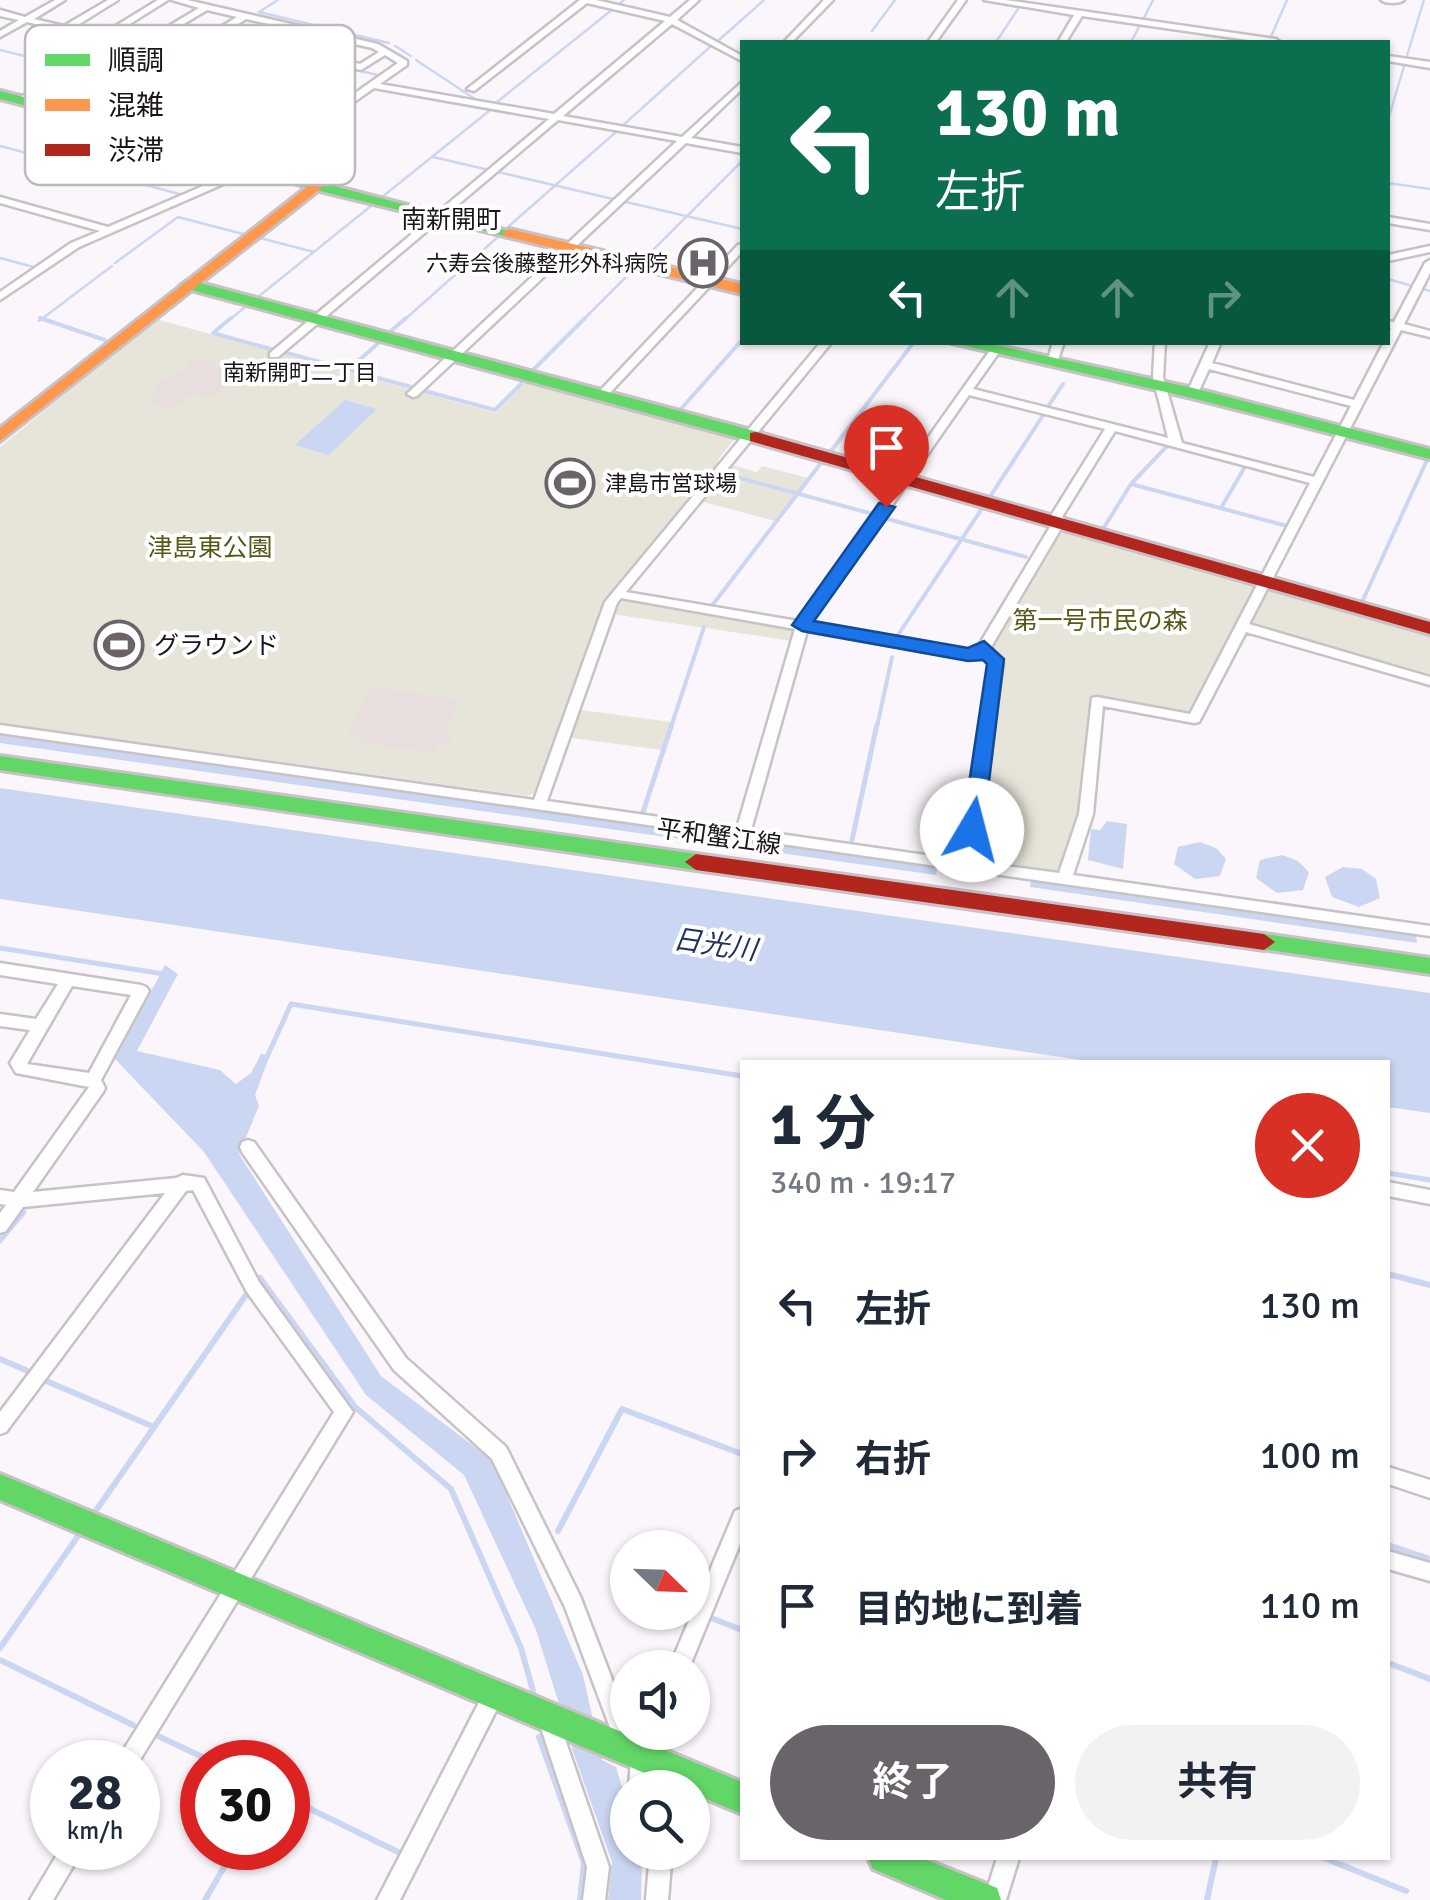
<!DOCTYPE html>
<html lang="ja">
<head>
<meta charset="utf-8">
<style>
	:root { --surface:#fff; --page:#f2f2f3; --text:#1f2937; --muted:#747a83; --accent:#6a646a }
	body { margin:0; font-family:Signika,"Noto Sans JP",sans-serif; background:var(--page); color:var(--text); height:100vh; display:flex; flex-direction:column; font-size:38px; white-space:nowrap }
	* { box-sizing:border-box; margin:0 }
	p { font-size:32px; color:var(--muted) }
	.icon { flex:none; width:55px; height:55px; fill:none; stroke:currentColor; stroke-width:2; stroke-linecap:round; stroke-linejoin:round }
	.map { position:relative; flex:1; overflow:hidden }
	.sheet { position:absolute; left:740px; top:1060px; width:650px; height:800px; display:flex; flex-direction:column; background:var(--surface); border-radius:0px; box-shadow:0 2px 8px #0004 }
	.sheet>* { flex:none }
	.guide { position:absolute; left:740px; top:40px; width:650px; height:305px; border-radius:0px; box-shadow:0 2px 8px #0004; background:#0b6e4f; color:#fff; overflow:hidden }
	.needle { width:65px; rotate:113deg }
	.tools { position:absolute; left:610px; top:1530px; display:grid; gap:20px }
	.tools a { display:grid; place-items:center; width:100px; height:100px; border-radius:50%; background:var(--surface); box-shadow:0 2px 8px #0004; font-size:50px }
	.speed { position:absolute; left:30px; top:1740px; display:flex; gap:20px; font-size:50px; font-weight:700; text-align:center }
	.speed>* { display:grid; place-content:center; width:130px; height:130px; border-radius:50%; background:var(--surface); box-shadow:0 2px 8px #0004; line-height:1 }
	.speed small { font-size:25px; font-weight:400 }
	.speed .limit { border:15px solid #d22; background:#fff; color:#111 }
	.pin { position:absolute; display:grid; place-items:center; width:85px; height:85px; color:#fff; margin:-102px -42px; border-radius:50% 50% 50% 0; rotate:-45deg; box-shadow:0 0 10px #0007 }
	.pin .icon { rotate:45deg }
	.me { position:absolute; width:110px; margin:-55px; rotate:8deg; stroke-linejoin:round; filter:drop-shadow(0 0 8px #0008) }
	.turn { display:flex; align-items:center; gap:35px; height:210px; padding:0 30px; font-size:45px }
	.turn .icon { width:130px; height:130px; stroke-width:2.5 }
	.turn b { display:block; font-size:70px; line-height:85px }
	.lanes { display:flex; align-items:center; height:95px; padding:0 30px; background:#0003; justify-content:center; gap:50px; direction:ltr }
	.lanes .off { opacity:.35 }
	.round { display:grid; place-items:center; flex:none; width:105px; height:105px; border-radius:52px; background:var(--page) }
	.summary { display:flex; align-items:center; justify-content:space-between; height:170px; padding:0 30px }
	h1 { font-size:60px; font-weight:700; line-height:75px }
	.cta { display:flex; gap:20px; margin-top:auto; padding:20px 30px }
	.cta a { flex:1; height:115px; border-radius:60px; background:var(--accent); color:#fff; font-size:40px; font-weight:700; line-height:115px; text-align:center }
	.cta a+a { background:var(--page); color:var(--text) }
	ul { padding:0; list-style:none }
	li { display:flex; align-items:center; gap:30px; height:150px; padding:0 30px }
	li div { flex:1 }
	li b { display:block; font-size:38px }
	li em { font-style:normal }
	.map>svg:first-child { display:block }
	.green { fill:#e7e5d9 }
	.water { fill:#cbd7f2 }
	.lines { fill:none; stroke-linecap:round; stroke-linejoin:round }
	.stream-far3 { stroke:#cbd7f2; stroke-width:2.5 }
	.stream-far2 { stroke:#cbd7f2; stroke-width:4 }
	.stream-far1 { stroke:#cbd7f2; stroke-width:5 }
	.stream { stroke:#cbd7f2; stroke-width:6 }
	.building { fill:#e9dede }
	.street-casing { stroke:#c8c2c7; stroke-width:5 }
	.fast-casing { stroke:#c8c2c7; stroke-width:6 }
	.slow-casing { stroke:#c8c2c7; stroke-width:6 }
	.jam-casing { stroke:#c8c2c7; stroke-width:6 }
	.street { fill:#fefefe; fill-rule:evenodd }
	.fast { fill:#63d668; fill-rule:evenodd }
	.slow { fill:#ff974d; fill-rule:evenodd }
	.jam { fill:#b3261e; fill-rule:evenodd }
	.route { fill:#1a73e8; stroke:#114b97; stroke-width:2.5 }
	.labels { text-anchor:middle; stroke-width:8; stroke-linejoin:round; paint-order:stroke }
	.far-poi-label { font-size:22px; fill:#1c151c; stroke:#fff; text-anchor:end }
	.far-neighbourhood-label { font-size:22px; fill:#1c151c; stroke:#fff }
	.far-quarter-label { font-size:25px; fill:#1c151c; stroke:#fff }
	.park-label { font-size:25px; fill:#575817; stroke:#fff }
	.poi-label { font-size:25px; fill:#1c151c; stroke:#fff; text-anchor:start }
	.street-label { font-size:25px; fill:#1c151c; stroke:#fff }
	.water-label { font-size:28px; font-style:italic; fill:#1c315e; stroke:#fff }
	.key { fill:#fff; stroke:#bbb9bb; stroke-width:2.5 }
	.key-label { font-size:28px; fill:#1c151c }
</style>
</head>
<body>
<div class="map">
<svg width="1430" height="1900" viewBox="0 0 1430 1900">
	<rect width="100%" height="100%" fill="#fbf6fb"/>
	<!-- green -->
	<path class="green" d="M 156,319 L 496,413 L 527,380 L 737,436 L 717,461 L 757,472 L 762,466 L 808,478 L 775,521 L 692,499 L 616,589 L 623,599 L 796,627 L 792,641 L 605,613 L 572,697 L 581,710 L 671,722 L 662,750 L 557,736 L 535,792 L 528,796 L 0,723 L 0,447 Z
		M 1063,530 L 1430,635 L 1430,676 L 1239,620 L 1191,714 L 1093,697 L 1083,802 L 1061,871 L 978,859 L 1005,659 L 993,646 Z"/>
	<!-- water -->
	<path class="water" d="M 345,400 L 377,409 L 329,455 L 295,445 Z
		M 0,734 L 938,866 L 936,875 L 0,743 Z
		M 0,788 L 1430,993 L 1430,1113 L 1388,1107 L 1388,1062 L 1094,1062 L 0,899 Z
		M 1107,821 L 1127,824 L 1123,869 L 1088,860 L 1091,829 L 1100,830 Z
		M 1200,842 L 1216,848 L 1226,859 L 1220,876 L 1195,879 L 1174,864 L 1178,847 Z
		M 1282,855 L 1298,861 L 1309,872 L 1303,890 L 1277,893 L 1256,878 L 1260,860 Z
		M 1343,867 L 1362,869 L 1376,879 L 1380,898 L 1359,907 L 1332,897 L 1325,877 Z
		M 1031,879 L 1416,935 L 1417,943 L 1030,887 Z
		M 165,965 L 178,974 L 137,1051 L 220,1070 L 236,1084 L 251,1073 L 261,1054 L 270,1055 L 255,1095 L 259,1106 L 239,1154 L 381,1376 L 492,1460 L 583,1675 L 602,1760 L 616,1767 L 627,1803 L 628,1852 L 642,1853 L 641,1900 L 608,1900 L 612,1862 L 572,1749 L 567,1708 L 559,1704 L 536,1630 L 464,1475 L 366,1395 L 204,1152 L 115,1059 Z"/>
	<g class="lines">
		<!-- stream-far3 -->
		<path class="stream-far3" d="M 188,0 L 380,44 L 403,58
			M 618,5 L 624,0
			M 259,12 L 389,43
			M 259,12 L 278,0
			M 1143,20 L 1153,0
			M 872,31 L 895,0
			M 1270,39 L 1287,0
			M 719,40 L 764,0
			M 996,42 L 1020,6
			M 1131,42 L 1140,25
			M 395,46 L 411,56
			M 0,50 L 309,127
			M 1406,59 L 1424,0
			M 416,60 L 481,103
			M 330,64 L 382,76
			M 492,106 L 613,9
			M 1388,120 L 1405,63
			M 620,128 L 711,46
			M 0,146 L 183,195
			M 433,157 L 489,170
			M 498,172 L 613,199
			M 1388,183 L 1430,189
			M 626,202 L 742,229
			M 509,226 L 616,132
			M 260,238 L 314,252
			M 0,258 L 37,268
			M 644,259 L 742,161
			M 115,263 L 178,217 L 243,234
			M 1388,279 L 1430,291
			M 39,321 L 112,266
			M 228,321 L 489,111
			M 403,321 L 499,236
			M 582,321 L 634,269"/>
		<!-- stream-far2 -->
		<path class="stream-far2" d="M 40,318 L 105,340
			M 231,318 L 213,333 L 274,350
			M 391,331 L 406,318
			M 283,352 L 415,388
			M 348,370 L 383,339
			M 532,371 L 585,318
			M 421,390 L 495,410 L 521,384
			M 1047,408 L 1063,384
			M 680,410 L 742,340
			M 831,451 L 914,342
			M 725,474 L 873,514
			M 1131,484 L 1287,526
			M 991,495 L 1044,414
			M 1221,508 L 1246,465
			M 884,518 L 1026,557
			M 1103,529 L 1131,484 L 1168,445
			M 1363,600 L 1427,460
			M 711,607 L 824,459
			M 896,638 L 985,504
			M 671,727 L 704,627
			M 877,727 L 892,657"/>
		<!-- stream-far1 -->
		<path class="stream-far1" d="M 642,815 L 672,724
			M 852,840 L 877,724
			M 0,948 L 164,974
			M 266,1059 L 291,1004 L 742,1076
			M 1388,1173 L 1430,1180
			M 0,1241 L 24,1212"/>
		<!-- stream -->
		<path class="stream" d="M 1388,1274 L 1430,1285
			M 260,1278 L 355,1407 L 451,1489 L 521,1648 L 533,1691
			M 0,1359 L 30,1372
			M 44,1380 L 154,1427
			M 95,1512 L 246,1295
			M 558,1531 L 622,1409 L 742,1454
			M 1388,1545 L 1427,1558
			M 711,1618 L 742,1630
			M 0,1648 L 78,1536
			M 0,1660 L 133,1725
			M 1388,1663 L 1430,1679
			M 158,1736 L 213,1762
			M 539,1737 L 584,1863 L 580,1900
			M 288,1798 L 404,1855
			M 1324,1858 L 1406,1891
			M 205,1900 L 235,1848
			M 1207,1900 L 1216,1858"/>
	</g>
	<!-- building -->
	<path class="building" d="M 209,359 L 217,367 L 240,373 L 212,398 L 194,393 L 172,410 L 148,404 L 161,380 L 183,372 L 191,360 Z
		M 372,686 L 461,700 L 445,732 L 453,733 L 448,745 L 440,743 L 434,754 L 360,742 L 362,738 L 348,732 Z"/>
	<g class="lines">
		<!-- street casing -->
		<g class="street-casing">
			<path id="street" d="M 55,0 L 65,0 L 34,19 L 64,26 L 108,0 L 118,0 L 73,28 L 101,35 L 158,0 L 168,0 L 109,37 L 139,44 L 199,8 L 172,0 L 187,0 L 378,44 L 407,61 L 407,65 L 380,84 L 554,114 L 665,21 L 587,3 L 474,91 L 467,89 L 580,0 L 596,0 L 670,17 L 690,0 L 699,0 L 677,20 L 742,56 L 742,61 L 672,24 L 563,116 L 682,137 L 742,82 L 742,89 L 691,138 L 742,147 L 742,153 L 686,143 L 417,396 L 413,397 L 407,394 L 409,392 L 677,141 L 558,120 L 278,357 L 270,357 L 270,353 L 549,119 L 374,88 L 260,168 L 79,247 L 0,300 L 0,292 L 71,243 L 100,231 L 0,203 L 0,197 L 108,227 L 254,164 L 345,100 L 27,22 L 0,37 L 0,31 L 19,20 L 0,16 L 0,10 L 25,17 ZM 207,10 L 237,17 L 177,54 L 147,46 ZM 246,19 L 274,25 L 216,63 L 186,56 ZM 283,27 L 315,35 L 257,73 L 225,65 ZM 324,37 L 372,48 L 379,52 L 360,64 L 302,51 ZM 296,55 L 361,70 L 385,55 L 398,63 L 351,96 L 265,75 Z
				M 824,0 L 833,0 L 792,42 L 784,42 Z
				M 958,0 L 966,0 L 936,42 L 928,42 Z
				M 984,0 L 1005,0 L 1276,39 L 1280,42 L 1262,42 L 1082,16 L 1066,42 L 1058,42 L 1074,15 Z
				M 1381,0 L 1404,0 C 1399,4 1386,4 1381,0 Z
				M 1388,56 L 1430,62 L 1430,68 L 1388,61 Z
				M 67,68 L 74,70 L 23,102 L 16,100 Z
				M 1388,217 L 1430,224 L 1430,230 L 1388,223 Z
				M 742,244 L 742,252 L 606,397 L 598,397 L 598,393 L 738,245 Z
				M 1430,246 L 1430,252 L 1388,261 L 1388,255 Z
				M 1430,260 L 1430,273 L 1404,324 L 1430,331 L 1430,337 L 1401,330 L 1249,624 L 1430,677 L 1430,685 L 1246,632 L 1199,722 L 1194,723 L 1103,706 L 1093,814 L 1073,875 L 1430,926 L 1430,936 L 0,733 L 0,725 L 534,800 L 605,602 L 821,342 L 832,342 L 626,592 L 798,621 L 991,349 L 995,348 L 1000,351 L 973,389 L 1168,438 L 1153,377 L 1155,342 L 1165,342 L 1163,377 L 1182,443 L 1314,477 L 1351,406 L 1209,369 L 1197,395 L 1189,395 L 1187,393 L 1210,342 L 1221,342 L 1212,363 L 1354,400 L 1384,342 L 1388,342 L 1388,335 L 1391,328 L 1388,327 L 1388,321 L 1394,322 L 1425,263 ZM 969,395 L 1105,429 L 1049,519 L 1053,522 L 979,645 L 974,651 L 968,651 L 810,623 ZM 1115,431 L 1310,483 L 1190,714 L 1097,697 L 1092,698 L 1079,814 L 1059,873 L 975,862 L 1003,663 L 991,647 L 1066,520 L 1062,517 ZM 621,598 L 795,629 L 737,828 L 547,801 L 617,603 ZM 807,631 L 968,659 L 978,659 L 984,656 L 990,664 L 960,860 L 751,830 Z
				M 1053,342 L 1064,342 L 1057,363 L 1052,366 L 1047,363 Z
				M 0,963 L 141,985 L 146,987 L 149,991 L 101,1080 L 105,1088 L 103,1092 L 33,1192 L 176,1178 L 183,1175 L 204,1178 L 259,1282 L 353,1412 L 138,1763 L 116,1762 L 334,1412 L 247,1292 L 193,1190 L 186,1191 L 6,1432 L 0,1434 L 0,1412 L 165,1193 L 23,1207 L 6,1231 L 0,1233 L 0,1213 L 6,1205 L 0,1204 L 0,1190 L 14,1192 L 89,1087 L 16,1073 L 10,1063 L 30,1030 L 0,1026 L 0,1014 L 36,1019 L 58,984 L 0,975 ZM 72,986 L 131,995 L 89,1073 L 27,1064 Z
				M 248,1140 L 254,1142 L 406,1358 L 506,1447 L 580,1596 L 628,1721 L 628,1732 L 632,1732 L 636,1745 L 641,1732 L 662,1732 L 652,1756 L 650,1788 L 629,1788 L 631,1759 L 628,1760 L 621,1757 L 565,1607 L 492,1459 L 394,1370 L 242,1152 L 240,1147 L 242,1142 Z
				M 1388,1182 L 1430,1190 L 1430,1204 L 1388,1196 Z
				M 1388,1467 L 1430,1480 L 1430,1498 L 1388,1484 Z
				M 742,1508 L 742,1539 L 689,1668 L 669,1668 L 735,1511 Z
				M 1388,1551 L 1430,1563 L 1430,1581 L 1388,1569 Z
				M 494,1684 L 501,1687 L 504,1694 L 501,1701 L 400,1900 L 377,1900 L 487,1687 Z
				M 547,1706 L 554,1709 L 557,1716 L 609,1867 L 605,1900 L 583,1900 L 587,1867 L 537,1716 L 540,1709 Z
				M 61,1848 L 84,1848 L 53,1900 L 30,1900 Z
				M 650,1852 L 672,1852 L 668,1900 L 646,1900 Z
				M 997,1858 L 1019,1858 L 1006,1900 L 984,1900 Z"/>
		</g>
		<!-- fast casing -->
		<g class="fast-casing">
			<path id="fast" d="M 0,91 L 182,137 L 322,183 L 516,233 L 509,237 L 312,189 L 172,143 L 0,99 Z
				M 189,280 L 762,433 L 765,437 L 756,442 L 750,441 L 184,288 L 181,285 Z
				M 948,342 L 981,342 L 1193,388 L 1430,449 L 1430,459 L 1192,398 Z
				M 0,756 L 696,854 L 707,862 L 696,870 L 0,770 Z
				M 1264,934 L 1430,958 L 1430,974 L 1256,948 L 1253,942 Z
				M 0,1474 L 742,1782 L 742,1814 L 692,1793 L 692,1788 L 680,1788 L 0,1500 Z
				M 868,1858 L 922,1858 L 997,1888 L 1001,1900 L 946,1900 L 873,1869 Z"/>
		</g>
		<!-- slow casing -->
		<g class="slow-casing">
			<path id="slow" d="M 312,183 L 324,186 L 0,441 L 0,428 Z
				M 509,229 L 742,284 L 742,294 L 504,236 L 502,233 Z"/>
		</g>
		<!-- jam casing -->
		<g class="jam-casing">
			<path id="jam" d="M 756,432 L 1430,622 L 1430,634 L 750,441 L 750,433 Z
				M 696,854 L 1264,934 L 1275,942 L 1264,950 L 696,870 L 685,862 Z"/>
		</g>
		<!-- street -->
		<use href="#street" class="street"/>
		<!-- fast -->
		<use href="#fast" class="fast"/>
		<!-- slow -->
		<use href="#slow" class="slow"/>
		<!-- jam -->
		<use href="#jam" class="jam"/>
	</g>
	<!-- route -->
	<path class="route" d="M 879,503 L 895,507 L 814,621 L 968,648 L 984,641 L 1004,659 L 983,830 L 972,838 L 962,830 L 987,664 L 983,660 L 968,661 L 802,631 L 792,625 Z"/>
	<!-- icons -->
	<defs>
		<g id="hospital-ring" transform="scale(2.5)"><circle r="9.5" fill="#fff" stroke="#6a646a" stroke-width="1.5"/><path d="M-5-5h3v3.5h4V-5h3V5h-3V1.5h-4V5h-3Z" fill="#6a646a"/></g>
		<g id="stadium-ring" transform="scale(2.5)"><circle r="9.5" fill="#fff" stroke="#6a646a" stroke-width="1.5"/><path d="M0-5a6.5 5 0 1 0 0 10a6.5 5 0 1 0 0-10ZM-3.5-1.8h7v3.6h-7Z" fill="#6a646a"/></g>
	</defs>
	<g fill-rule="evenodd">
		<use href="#hospital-ring" x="703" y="263"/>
		<use href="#stadium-ring" x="570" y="483"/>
		<use href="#stadium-ring" x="119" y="645"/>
	</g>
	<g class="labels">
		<!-- far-poi labels -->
		<g class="far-poi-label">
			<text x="668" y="271">六寿会後藤整形外科病院</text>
			<text x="605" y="491" text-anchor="start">津島市営球場</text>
		</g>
		<!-- far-neighbourhood labels -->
		<g class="far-neighbourhood-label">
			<text x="300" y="380">南新開町二丁目</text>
		</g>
		<!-- far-quarter labels -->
		<g class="far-quarter-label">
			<text x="451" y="228">南新開町</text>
		</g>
		<!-- park labels -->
		<g class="park-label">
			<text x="210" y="556">津島東公園</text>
			<text x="1100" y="629">第一号市民の森</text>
		</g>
		<!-- poi labels -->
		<g class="poi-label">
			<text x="154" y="654">グラウンド</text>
		</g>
		<!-- street labels -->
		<g class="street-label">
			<text transform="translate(719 836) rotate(8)" y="9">平和蟹江線</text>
		</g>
		<!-- water labels -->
		<g class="water-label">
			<text transform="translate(715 944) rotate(8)" y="10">日光川</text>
		</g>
	</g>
	<!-- legend -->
	<rect x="25" y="25" width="330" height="160" rx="15" class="key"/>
	<rect x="45" y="54" width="45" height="12" fill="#63d668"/>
	<rect x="45" y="99" width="45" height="12" fill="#ff974d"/>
	<rect x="45" y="144" width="45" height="12" fill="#b3261e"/>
	<g class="key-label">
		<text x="108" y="70">順調</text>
		<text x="108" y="115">混雑</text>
		<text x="108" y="160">渋滞</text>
	</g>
</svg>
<div class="tools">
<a><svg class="needle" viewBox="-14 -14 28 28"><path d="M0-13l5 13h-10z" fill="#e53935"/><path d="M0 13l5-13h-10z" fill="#747a83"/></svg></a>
<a><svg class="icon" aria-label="sound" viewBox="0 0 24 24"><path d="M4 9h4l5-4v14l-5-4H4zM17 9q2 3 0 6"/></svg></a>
<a><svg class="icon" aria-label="search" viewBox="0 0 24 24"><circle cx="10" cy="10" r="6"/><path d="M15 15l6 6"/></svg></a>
</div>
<div class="speed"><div>28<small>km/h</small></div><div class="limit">30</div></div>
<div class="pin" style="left:886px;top:507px;background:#d93025"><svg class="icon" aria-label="arrive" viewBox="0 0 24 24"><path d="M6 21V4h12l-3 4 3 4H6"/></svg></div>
<svg class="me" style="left:972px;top:830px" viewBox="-20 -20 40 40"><circle r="19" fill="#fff"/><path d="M0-13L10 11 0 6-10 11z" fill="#1a73e8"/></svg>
<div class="guide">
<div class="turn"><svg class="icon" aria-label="left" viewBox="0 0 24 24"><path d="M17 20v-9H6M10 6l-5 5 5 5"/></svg><div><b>130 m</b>左折</div></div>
<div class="lanes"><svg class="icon" aria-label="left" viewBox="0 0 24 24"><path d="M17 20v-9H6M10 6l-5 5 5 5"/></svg><svg class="icon off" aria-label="ahead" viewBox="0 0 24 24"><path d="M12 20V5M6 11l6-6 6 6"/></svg><svg class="icon off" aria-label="ahead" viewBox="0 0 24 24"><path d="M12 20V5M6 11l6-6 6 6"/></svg><svg class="icon off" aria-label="right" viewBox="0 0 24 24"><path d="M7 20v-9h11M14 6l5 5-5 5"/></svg></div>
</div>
<section class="sheet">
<div class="summary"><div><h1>1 分</h1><p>340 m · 19:17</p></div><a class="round" style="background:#d93025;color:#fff"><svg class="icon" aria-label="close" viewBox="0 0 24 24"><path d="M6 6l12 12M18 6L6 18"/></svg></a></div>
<ul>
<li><svg class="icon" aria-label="left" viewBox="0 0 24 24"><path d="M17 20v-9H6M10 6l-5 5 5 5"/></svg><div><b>左折</b></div><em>130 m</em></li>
<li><svg class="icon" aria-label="right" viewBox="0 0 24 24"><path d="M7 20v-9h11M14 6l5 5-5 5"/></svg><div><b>右折</b></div><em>100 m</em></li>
<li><svg class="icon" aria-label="arrive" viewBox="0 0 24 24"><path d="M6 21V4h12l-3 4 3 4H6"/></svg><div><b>目的地に到着</b></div><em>110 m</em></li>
</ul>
<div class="cta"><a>終了</a><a>共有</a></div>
</section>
</div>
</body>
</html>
